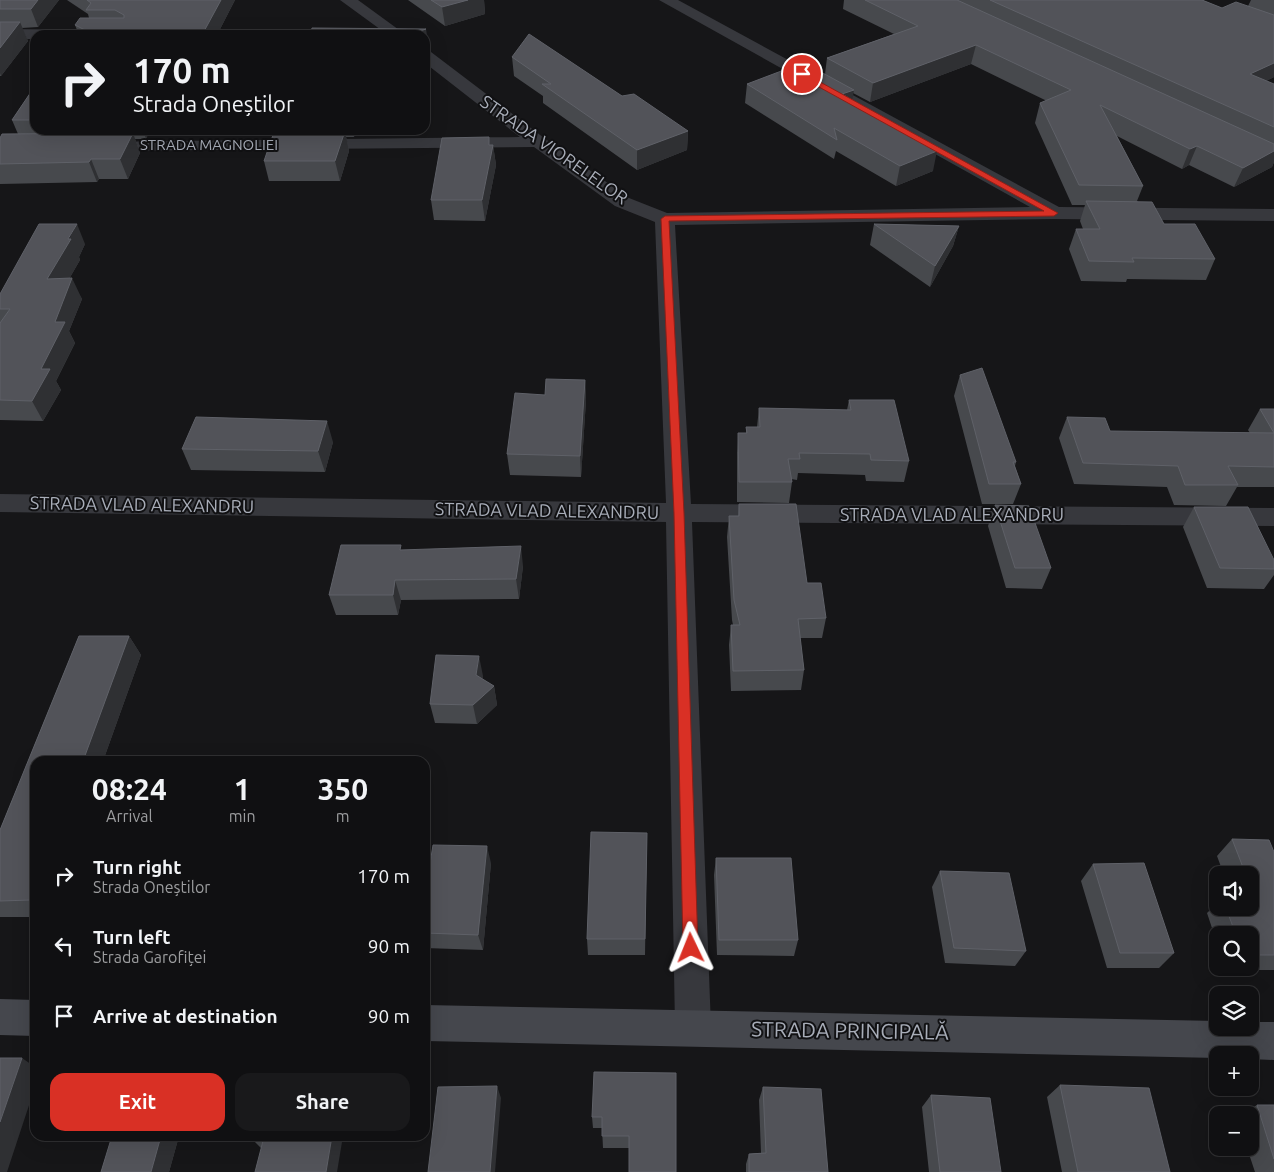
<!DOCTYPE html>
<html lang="en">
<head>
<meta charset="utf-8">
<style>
	:root { --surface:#101012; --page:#19191b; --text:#f1f3f6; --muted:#9c9d9f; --line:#303032; --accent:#d93025 }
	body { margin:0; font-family:Ubuntu,sans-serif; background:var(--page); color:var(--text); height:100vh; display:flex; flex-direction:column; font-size:19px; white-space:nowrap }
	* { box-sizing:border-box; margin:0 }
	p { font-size:16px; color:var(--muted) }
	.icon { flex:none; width:28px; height:28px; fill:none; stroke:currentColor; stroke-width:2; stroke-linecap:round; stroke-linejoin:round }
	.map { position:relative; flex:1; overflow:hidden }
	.sheet { position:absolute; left:30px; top:756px; width:400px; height:385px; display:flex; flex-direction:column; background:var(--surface); border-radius:15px; box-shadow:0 5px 20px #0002,0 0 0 1px var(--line) }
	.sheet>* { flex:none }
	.banner { position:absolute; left:30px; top:30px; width:400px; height:105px; border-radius:15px; box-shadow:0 5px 20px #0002,0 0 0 1px var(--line); background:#101012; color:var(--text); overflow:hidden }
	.fabs { position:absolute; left:1209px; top:866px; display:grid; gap:10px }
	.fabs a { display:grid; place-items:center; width:50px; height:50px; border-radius:10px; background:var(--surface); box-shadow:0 5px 20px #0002,0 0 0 1px var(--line); font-size:25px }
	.pin { position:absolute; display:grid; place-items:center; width:42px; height:42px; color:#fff; margin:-21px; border:2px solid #fff; border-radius:50%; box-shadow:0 1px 5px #0007 }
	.me { position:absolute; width:55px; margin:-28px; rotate:358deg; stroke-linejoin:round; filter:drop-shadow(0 0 4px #0008) }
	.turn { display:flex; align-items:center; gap:18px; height:105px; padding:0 20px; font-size:22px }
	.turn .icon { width:65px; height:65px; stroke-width:2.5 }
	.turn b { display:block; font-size:35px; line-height:42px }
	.eta { display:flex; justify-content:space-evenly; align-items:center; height:85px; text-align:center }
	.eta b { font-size:30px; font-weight:600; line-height:35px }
	.button { display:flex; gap:10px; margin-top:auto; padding:10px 20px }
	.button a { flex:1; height:58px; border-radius:15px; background:var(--accent); color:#fff; font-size:20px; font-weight:600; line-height:58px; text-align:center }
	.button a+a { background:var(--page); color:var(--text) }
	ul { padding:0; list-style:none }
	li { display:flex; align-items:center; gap:15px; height:70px; padding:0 20px }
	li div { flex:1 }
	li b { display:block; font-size:19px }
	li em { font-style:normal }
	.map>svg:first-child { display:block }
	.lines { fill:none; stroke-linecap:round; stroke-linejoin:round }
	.street { fill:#37383d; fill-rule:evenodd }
	.secondary { fill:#45474d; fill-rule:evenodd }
	.wall { fill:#47494d }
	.shaded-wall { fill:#2f3033 }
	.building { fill:#525359; stroke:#5f6168 }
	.route { fill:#d93025; stroke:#8d1f18 }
	.labels { text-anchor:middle; stroke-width:4; stroke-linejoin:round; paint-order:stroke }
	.far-street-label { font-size:15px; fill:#a8adb8; stroke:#111113 }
	.street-label { font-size:18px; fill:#a8adb8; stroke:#111113 }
	.near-street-label { font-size:21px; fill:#a8adb8; stroke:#111113 }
</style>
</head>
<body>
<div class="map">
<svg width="1274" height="1172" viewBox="0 0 1274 1172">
	<rect width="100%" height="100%" fill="#161618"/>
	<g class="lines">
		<!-- street -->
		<path class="street" d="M 340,0 L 358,0 L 406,35 L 388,35 Z
			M 659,0 L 678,0 L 1059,207 L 1274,209 L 1274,221 L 1054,219 L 675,225 L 691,504 L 1274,508 L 1274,526 L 692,522 L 711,1027 L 706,1040 L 693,1045 L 680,1040 L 675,1027 L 666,522 L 0,512 L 0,494 L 666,503 L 655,222 L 615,206 L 534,147 L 99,151 L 93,150 L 90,146 L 93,142 L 520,137 L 425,63 L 425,50 L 431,52 L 544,138 L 629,198 L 667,213 L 1030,207 Z
			M 0,29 L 121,30 L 129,35 L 35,35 L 35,39 L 0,39 Z"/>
		<!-- secondary -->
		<path class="secondary" d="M 0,999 L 35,1000 L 35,1036 L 0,1035 Z
			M 425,1005 L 1218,1021 L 1218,1028 L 1250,1028 L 1250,1022 L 1274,1022 L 1274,1060 L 1250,1059 L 1250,1055 L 1218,1055 L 1218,1058 L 425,1041 Z"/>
	</g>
	<!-- wall -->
	<path class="wall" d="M 0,0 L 59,0 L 38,27 L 22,28 L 28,41 L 1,76 L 0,76 Z
		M 67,0 L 235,0 L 217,35 L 79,35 L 75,25 L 89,18 L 88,14 Z
		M 408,0 L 484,0 L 485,14 L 445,26 Z
		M 844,0 L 1202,0 L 1222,8 L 1248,6 L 1251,0 L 1274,0 L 1274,77 L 1266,81 L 1274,84 L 1274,162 L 1272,167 L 1234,187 L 1189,165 L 1182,169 L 1117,136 L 1143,186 L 1137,201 L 1164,224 L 1215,259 L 1206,280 L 1127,279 L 1126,282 L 1081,281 L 1069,249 L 1076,229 L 1083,229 L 1080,221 L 1085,205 L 1072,205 L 1035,123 L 1040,103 L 1047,101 L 971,64 L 870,102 L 853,93 L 852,100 L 933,171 L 896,186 L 836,151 L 834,159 L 745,103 L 747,84 L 787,73 L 825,74 L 827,58 L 894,34 L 843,9 Z
		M 512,57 L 622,96 L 688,131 L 687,150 L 637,170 L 543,103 L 543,96 L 514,76 Z
		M 35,86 L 35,130 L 150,130 L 146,139 L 135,139 L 140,153 L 128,179 L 99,179 L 97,182 L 0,184 L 0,138 L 18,134 L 12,120 Z
		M 283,130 L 356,130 L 354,137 L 346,137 L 349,151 L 340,181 L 269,181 L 264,161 L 283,132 Z
		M 489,137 L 490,145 L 493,145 L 496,165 L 485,221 L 434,220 L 431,200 Z
		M 874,224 L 959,226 L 953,246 L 930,287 L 870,245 Z
		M 85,244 L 79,257 L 80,260 L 69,279 L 82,299 L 69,331 L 75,343 L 56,381 L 61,390 L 43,421 L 0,420 L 0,294 Z
		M 960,375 L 1016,462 L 1015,466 L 1021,484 L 1013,504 L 982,504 L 954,396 Z
		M 585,380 L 586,400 L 581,477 L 510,475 L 507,454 L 545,395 Z
		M 849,400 L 909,461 L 904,482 L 866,481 L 865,475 L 798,473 L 797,480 L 791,479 L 792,482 L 789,503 L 737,502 L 737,453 L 738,433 L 746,433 L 746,427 L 757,427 L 759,408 L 847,410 Z
		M 1260,409 L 1274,409 L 1274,487 L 1237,487 L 1226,506 L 1174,505 L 1167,487 L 1074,484 L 1059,438 L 1067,417 L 1110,431 L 1250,433 L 1248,430 Z
		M 333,442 L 325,472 L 191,470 L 182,449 Z
		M 739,504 L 807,583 L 826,618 L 822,638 L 800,638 L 804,670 L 801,690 L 731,691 L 729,645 L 731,625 L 733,625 L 732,620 L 727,537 L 729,516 L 738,516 Z
		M 995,505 L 1051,568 L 1042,589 L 1006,588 L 988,526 Z
		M 1194,507 L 1274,560 L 1274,575 L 1264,589 L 1207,588 L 1183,527 Z
		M 403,550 L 523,566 L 519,599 L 401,600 L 398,615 L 336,615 L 329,595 Z
		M 79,636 L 129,636 L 141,655 L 103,761 L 35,761 L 35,917 L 0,917 L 0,830 Z
		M 483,676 L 482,679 L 494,686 L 497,705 L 477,724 L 435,723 L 430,704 Z
		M 647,833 L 645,955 L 588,955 L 587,939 Z
		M 1232,839 L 1274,852 L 1274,970 L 1225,970 L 1225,968 L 1250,968 L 1250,935 L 1218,935 L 1218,946 L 1207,913 L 1218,902 L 1218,908 L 1250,908 L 1250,875 L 1224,875 L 1217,856 Z
		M 716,858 L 798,940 L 794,956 L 717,955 L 714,875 Z
		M 491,863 L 483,950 L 425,948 L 425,876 L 428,876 Z
		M 1093,864 L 1174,953 L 1159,968 L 1107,968 L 1081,881 Z
		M 940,871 L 1026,951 L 1015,966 L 945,963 L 932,887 Z
		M 676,1073 L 629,1148 L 603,1148 L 602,1128 L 593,1128 L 592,1117 Z
		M 1060,1085 L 1170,1172 L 1062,1172 L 1047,1097 Z
		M 763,1087 L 828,1172 L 746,1172 L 746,1164 L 749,1154 L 761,1153 L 759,1100 Z
		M 931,1095 L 1001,1172 L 929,1172 L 922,1107 Z
		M 1257,1105 L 1274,1105 L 1274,1172 L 1255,1172 L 1247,1148 L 1250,1148 L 1250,1115 L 1241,1115 Z
		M 99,1136 L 179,1136 L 169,1172 L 110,1141 L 106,1141 Z
		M 343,1136 L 261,1148 L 250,1137 Z"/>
	<!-- shaded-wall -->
	<path class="shaded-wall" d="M 38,0 L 59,0 L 38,27 L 31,9 Z
		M 221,0 L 235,0 L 217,35 L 202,35 Z
		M 468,0 L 484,0 L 485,14 L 445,26 L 442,7 Z
		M 20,22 L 28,41 L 1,76 L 0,73 L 0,48 Z
		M 426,29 L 429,48 L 425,49 L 425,35 L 421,35 L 420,31 Z
		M 976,45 L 971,64 L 870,102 L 873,83 Z
		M 1274,63 L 1274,77 L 1242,94 L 1250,74 Z
		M 854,90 L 851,109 L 842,94 Z
		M 143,130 L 150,130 L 146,139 Z
		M 352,130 L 356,130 L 354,137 Z
		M 345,131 L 349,151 L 340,181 L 335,161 Z
		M 688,131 L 687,150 L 637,170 L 637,150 Z
		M 133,133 L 140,153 L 128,179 L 120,159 Z
		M 489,137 L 491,156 L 493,145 L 496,165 L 485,221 L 482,200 Z
		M 1197,146 L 1189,165 L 1182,169 L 1190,149 Z
		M 937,151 L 933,171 L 896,186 L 900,166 Z
		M 1274,151 L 1274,162 L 1272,167 L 1234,187 L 1243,168 Z
		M 91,159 L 99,179 L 97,182 L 89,162 Z
		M 77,224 L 85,244 L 79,257 L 80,260 L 57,300 L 47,279 Z
		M 959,226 L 953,246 L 930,287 L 935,266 Z
		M 72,278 L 82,299 L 69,331 L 75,343 L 56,381 L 61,390 L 43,421 L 32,401 L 55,322 Z
		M 585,380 L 586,400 L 581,477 L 580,456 Z
		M 327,421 L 333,442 L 325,472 L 318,451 Z
		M 521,546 L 523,566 L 519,599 L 516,579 Z
		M 395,580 L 401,600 L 398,615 L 393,595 Z
		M 129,636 L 141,655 L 103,761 L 83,761 Z
		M 479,656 L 483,676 L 480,694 L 476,675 Z
		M 494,686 L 497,705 L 477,724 L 473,705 Z
		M 487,846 L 491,863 L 483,950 L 478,935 Z
		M 35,889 L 35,905 L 31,900 Z
		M 22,1058 L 35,1067 L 35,1087 L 7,1172 L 0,1172 L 0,1122 Z
		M 497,1086 L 501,1098 L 495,1172 L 490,1172 Z
		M 161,1136 L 179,1136 L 169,1172 L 151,1172 Z
		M 332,1136 L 343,1136 L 337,1172 L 326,1172 Z"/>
	<!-- building -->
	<path class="building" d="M 0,0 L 38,0 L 31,9 L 0,9 Z
		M 87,0 L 221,0 L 202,35 L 95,35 L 75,25 L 80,18 L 124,18 L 124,15 L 115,10 L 86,10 L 91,3 Z
		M 431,0 L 468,0 L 442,7 Z
		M 865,0 L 957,0 L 1274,144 L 1274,151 L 1243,168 L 1197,146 L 1190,149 L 1100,105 L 1143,186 L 1079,185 L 1040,103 L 1071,90 L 976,45 L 873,83 L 827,58 L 918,26 Z
		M 990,0 L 1202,0 L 1222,8 L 1236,2 L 1274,15 L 1274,63 L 1250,74 L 1274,84 L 1274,127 Z
		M 0,22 L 20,22 L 0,48 Z
		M 312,28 L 426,29 L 420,31 L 421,35 L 310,35 Z
		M 529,34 L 622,96 L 634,94 L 688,131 L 637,150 L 542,84 L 551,84 L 512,57 Z
		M 808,65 L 854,90 L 842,94 L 937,151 L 900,166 L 834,128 L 837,140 L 747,84 L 784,70 L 787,73 Z
		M 35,86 L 35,120 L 12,120 Z
		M 345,131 L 335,161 L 264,161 L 274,132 Z
		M 133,133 L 120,159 L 91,159 L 89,162 L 0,164 L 0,138 L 2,134 Z
		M 489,137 L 489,145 L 493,145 L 482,200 L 431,200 L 442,138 Z
		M 1086,201 L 1152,202 L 1164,224 L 1195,224 L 1215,259 L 1132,258 L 1134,262 L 1089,261 L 1076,229 L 1100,229 Z
		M 39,224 L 77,224 L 68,239 L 71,239 L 47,279 L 72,278 L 55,322 L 65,322 L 41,369 L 50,369 L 32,401 L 0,400 L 0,323 L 10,309 L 0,309 L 0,294 Z
		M 874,224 L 959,226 L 935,266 Z
		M 982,368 L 1016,462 L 1013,462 L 1021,484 L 989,484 L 960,375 Z
		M 546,379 L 585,380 L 580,456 L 507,454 L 515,393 L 545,395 Z
		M 849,400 L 894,400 L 909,461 L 871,460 L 870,454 L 799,453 L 800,459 L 788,459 L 792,482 L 739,482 L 738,433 L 747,433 L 746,427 L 760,427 L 759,408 L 851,410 Z
		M 1260,409 L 1274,409 L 1274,433 Z
		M 196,417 L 327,421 L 318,451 L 182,449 Z
		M 1067,417 L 1105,418 L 1110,431 L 1274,433 L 1274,467 L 1228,466 L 1238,485 L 1185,485 L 1178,466 L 1083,463 Z
		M 739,504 L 796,504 L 807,583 L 821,583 L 826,618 L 798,619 L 804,670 L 733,671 L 731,625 L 740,625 L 734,600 L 729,516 L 739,516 Z
		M 995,505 L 1029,506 L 1051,568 L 1015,568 Z
		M 1194,507 L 1248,507 L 1274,560 L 1274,569 L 1220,568 Z
		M 341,545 L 401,545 L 400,550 L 521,546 L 516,579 L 395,580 L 393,595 L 329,595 Z
		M 79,636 L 129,636 L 83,761 L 35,761 L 35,889 L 31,900 L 0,901 L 0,830 Z
		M 436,655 L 479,656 L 476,675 L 494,686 L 473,705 L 430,704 Z
		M 591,832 L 647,833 L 645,939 L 587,939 Z
		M 1232,839 L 1269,840 L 1274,852 L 1274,955 L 1250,955 L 1250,935 L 1236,935 L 1226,908 L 1250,908 L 1250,897 L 1255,897 L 1250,884 L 1250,875 L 1246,875 Z
		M 433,845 L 487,846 L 478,935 L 425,933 L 425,876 L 428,876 Z
		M 716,858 L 791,858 L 798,940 L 719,940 Z
		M 1144,863 L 1174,953 L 1120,953 L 1093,864 Z
		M 940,871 L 1009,873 L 1026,951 L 954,948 Z
		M 0,1058 L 22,1058 L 0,1122 Z
		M 594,1072 L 676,1073 L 676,1172 L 629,1172 L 629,1136 L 602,1136 L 602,1117 L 592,1117 Z
		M 1060,1085 L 1149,1088 L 1170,1172 L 1078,1172 Z
		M 497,1086 L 490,1172 L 428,1172 L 438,1087 Z
		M 763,1087 L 821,1089 L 828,1172 L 749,1172 L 749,1154 L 766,1153 Z
		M 931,1095 L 990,1098 L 1001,1172 L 940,1172 Z
		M 1257,1105 L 1274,1105 L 1274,1159 Z
		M 112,1136 L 161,1136 L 151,1172 L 101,1172 Z
		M 251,1136 L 332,1136 L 326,1172 L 255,1172 L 264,1137 L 250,1137 Z"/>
	<!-- route -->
	<path class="route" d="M 802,72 L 1058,213 L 1054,216 L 669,221 L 684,513 L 698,948 L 696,953 L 691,955 L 686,953 L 683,948 L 674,513 L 661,219 L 665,216 L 1044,211 L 799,76 Z"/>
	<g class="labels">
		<!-- far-street labels -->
		<g class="far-street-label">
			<text x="209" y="150">STRADA MAGNOLIEI</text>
		</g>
		<!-- street labels -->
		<g class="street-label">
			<text transform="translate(554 150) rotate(35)" y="6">STRADA VIORELELOR</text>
			<text transform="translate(142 505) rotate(1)" y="6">STRADA VLAD ALEXANDRU</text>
			<text transform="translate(547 511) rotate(1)" y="6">STRADA VLAD ALEXANDRU</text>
			<text x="952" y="521">STRADA VLAD ALEXANDRU</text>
		</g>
		<!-- near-street labels -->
		<g class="near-street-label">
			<text transform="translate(850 1031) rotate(1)" y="7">STRADA PRINCIPALĂ</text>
		</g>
	</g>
</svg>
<div class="fabs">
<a><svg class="icon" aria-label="sound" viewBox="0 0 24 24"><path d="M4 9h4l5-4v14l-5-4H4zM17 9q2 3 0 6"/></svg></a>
<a><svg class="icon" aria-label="search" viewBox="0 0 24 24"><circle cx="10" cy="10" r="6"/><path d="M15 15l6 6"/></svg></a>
<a><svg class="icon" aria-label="layers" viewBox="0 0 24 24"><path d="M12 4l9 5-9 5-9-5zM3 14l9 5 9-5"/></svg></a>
<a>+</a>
<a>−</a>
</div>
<div class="pin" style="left:802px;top:74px;background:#d93025"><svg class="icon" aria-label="arrive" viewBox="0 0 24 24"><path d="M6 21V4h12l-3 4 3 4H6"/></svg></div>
<svg class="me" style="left:691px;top:948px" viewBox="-20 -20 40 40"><path d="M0-17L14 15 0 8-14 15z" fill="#d93025" stroke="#fff" stroke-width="4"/></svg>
<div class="banner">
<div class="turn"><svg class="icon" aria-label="right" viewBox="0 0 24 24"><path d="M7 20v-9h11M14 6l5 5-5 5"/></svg><div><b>170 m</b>Strada Oneștilor</div></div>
</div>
<section class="sheet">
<div class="eta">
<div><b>08:24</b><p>Arrival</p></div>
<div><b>1</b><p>min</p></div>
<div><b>350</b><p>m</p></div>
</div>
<ul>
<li><svg class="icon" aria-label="right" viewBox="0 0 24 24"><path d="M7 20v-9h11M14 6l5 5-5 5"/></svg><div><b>Turn right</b><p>Strada Oneștilor</p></div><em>170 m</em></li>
<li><svg class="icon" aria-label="left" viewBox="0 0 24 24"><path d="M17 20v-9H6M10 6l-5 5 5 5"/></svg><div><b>Turn left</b><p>Strada Garofiței</p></div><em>90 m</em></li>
<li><svg class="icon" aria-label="arrive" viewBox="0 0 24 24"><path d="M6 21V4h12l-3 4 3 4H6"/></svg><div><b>Arrive at destination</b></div><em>90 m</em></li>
</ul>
<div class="button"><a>Exit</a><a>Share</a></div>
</section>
</div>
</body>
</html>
